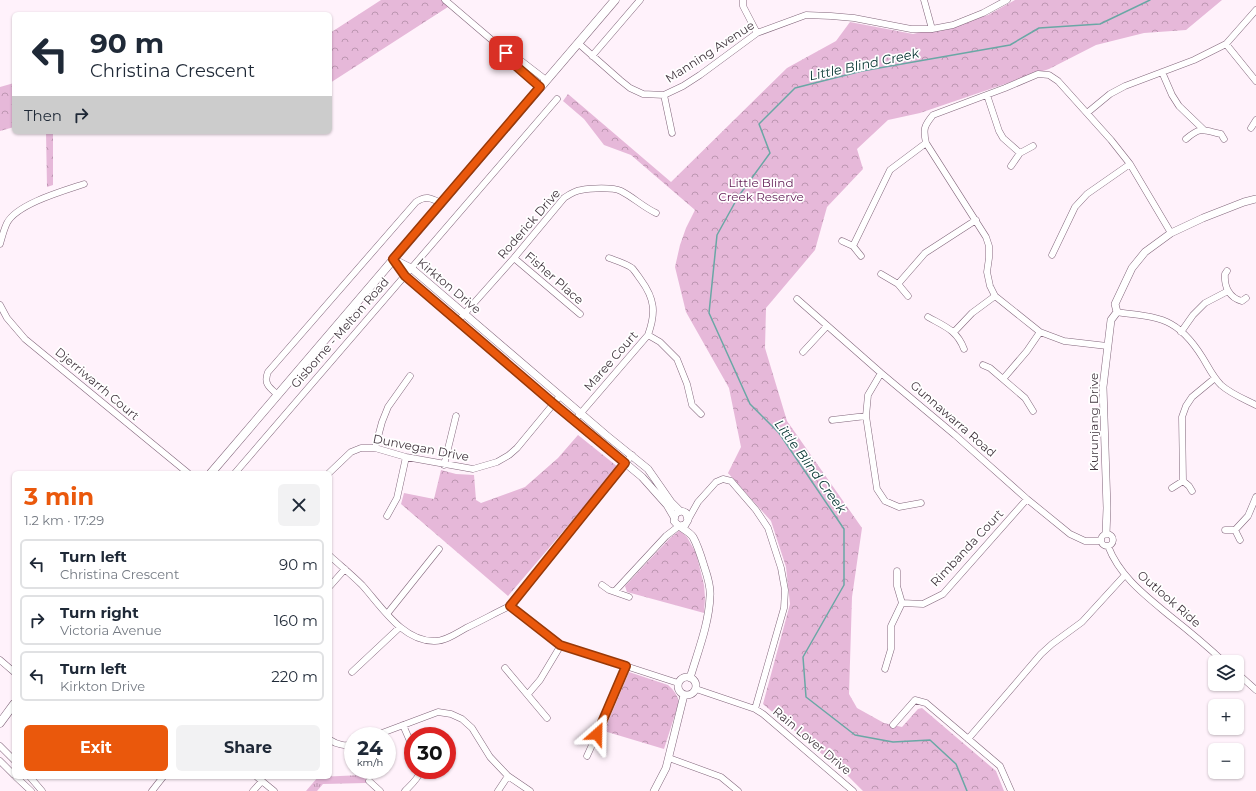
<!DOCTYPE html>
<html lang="en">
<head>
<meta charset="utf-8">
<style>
	:root { --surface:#fff; --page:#f2f2f3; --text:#1f2937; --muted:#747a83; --line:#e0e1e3; --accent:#ea580c }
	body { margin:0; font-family:Montserrat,sans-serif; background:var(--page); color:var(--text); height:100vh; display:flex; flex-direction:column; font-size:15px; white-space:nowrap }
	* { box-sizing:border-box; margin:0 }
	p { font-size:13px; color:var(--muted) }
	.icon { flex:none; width:22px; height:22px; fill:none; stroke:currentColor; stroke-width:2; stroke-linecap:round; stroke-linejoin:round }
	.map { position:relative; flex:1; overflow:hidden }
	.details { position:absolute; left:12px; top:471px; width:320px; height:308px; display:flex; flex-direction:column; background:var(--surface); border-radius:6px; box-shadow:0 1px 3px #0004 }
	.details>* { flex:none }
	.banner { position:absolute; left:12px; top:12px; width:320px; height:122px; border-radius:6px; box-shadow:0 1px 3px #0004; background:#fff; color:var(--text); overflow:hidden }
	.fabs { position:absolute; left:1208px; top:655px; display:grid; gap:8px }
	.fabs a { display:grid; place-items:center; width:36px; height:36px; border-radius:6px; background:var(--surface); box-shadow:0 1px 3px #0004; font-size:20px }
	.speed { position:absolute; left:344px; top:727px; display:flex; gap:8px; font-size:20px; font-weight:700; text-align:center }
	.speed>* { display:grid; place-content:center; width:52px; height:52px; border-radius:50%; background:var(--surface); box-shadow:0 1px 3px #0004; line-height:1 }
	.speed small { font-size:10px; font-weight:400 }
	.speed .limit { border:6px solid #d22; background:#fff; color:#111 }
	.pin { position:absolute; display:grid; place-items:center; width:34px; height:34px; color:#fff; margin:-17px; border-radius:8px; box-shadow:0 2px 6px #0006 }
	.me { position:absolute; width:44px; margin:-22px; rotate:25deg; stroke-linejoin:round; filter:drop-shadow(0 0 3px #0008) }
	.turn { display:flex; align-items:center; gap:14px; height:84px; padding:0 12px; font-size:18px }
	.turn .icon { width:52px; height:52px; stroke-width:2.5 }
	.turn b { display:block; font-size:28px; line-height:34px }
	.then { display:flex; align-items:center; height:38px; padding:0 12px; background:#0003; gap:8px; font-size:15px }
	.round { display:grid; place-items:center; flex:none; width:42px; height:42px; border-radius:6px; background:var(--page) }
	.head { display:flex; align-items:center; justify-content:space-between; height:68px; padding:0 12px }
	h1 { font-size:24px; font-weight:700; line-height:30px; color:var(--accent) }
	.primary-button { display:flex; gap:8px; margin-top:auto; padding:8px 12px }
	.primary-button a { flex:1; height:46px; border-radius:6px; background:var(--accent); color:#fff; font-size:16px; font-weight:700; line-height:46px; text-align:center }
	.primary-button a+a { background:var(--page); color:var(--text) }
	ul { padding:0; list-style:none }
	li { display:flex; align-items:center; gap:12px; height:50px; margin:0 8px 6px; padding:0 4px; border:2px solid var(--line); border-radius:6px }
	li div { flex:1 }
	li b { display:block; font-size:15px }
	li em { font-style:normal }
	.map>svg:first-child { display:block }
	.grass { fill:url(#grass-tufts) }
	.forest { fill:url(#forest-crowns) }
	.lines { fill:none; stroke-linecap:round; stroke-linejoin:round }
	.stream { stroke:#6aa7a5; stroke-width:1.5 }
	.minor-casing { stroke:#82667b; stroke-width:7 }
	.tertiary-casing { stroke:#82667b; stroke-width:8 }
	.secondary-casing { stroke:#82667b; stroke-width:9 }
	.minor { stroke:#fff; stroke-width:6 }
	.tertiary { stroke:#fff; stroke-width:7 }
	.secondary { stroke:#fff; stroke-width:8 }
	.route-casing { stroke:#983908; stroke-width:10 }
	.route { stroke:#ea580c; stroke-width:7 }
	.labels { text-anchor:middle; stroke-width:3.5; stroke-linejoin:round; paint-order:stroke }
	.street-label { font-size:12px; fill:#42363f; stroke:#fff }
	.park-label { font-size:12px; fill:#611e55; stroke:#fff }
	.water-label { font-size:13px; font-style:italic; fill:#02312f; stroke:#fff }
</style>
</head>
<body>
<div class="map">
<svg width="1256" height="791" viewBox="0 0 1256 791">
	<defs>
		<pattern id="grass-tufts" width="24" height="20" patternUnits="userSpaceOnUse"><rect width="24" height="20" fill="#e6b8d9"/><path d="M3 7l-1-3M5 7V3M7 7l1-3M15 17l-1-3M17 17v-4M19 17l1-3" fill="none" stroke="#bc96b1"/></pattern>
		<pattern id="forest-crowns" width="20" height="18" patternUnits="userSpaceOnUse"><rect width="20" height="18" fill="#e6b8d9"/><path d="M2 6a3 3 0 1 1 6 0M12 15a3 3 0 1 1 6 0" fill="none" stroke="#bc96b1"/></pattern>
	</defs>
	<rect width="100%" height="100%" fill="#fff2fb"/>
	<!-- grass -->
	<path class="grass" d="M 362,775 L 371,778 L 366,783 L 323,784 L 317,791 L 306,791 L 318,777 Z"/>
	<!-- forest -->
	<path class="forest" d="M 381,0 L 445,0 L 451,5 L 330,83 L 330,33 Z
		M 1015,0 L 1222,0 L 1186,30 L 1144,33 L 1096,45 L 1049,69 L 920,113 L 888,120 L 857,149 L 863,169 L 827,207 L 815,250 L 766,308 L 765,348 L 787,421 L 862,528 L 852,597 L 849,694 L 857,708 L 884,723 L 902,727 L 918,709 L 922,708 L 996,771 L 1004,791 L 863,791 L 849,777 L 763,704 L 790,604 L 786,567 L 771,521 L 728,473 L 741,447 L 729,388 L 686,312 L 675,267 L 680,245 L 686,228 L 695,210 L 631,155 L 604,145 L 584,119 L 563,101 L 568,94 L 671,182 L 787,68 L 836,41 L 850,22 L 913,34 L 988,15 Z
		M 14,83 L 14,127 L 0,131 L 0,87 Z
		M 46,132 L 53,132 L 53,185 L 47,187 Z
		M 578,435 L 618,467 L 508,596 L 401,504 L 404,493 L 434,499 L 441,470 L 456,474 L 474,475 L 476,500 L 481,503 L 525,487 L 558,458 Z
		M 680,530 L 687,537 L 696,553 L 704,585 L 705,598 L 704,613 L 627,592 L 625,586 L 670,538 Z
		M 629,672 L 668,685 C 674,690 677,695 679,702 L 664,749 L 604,731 Z"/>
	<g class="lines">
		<!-- stream -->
		<path class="stream" d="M 967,791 L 956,764 L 930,740 L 893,742 L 855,735 L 806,697 L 803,657 L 844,585 L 844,529 L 779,433 L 750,404 L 709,313 L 717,235 L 738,197 L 770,153 L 759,124 L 795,88 L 862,71 L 1010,45 L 1039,28 L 1100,24 L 1150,0"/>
		<!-- minor casing -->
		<g class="minor-casing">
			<path id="minor" d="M 445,0 L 507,53 L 520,60 L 546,80
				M 743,0 L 743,6 L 757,33
				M 924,0 L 932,29
				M 578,43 L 620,80 L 630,88 L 643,94 L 664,95 L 683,86 L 700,75 L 757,33 L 806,15 L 831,16 L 854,18 L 911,29 L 932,29 L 953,25 L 983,13 L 1007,0
				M 1226,44 L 1256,81
				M 507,54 L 516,65 L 540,87
				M 592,56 L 640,0
				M 1162,72 L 1172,95 L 1179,106 L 1204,130
				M 664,95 L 672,133
				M 987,95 L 999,131 L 1003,138 L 1020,153
				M 1087,113 L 1110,94 L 1125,86 L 1194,60 L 1226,44 L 1256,10
				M 1251,128 L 1256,120
				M 1186,139 C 1201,126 1203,130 1221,134 L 1224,139
				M 1011,166 L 1020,153 L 1033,146
				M 842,241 L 853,246 L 861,256
				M 0,244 C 2,237 4,229 7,223 C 17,204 63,191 84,184
				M 853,246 L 890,170 L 926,143
				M 1052,255 L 1075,207 L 1087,194 L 1130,164
				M 514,258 L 580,314
				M 1227,271 L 1225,274 C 1224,286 1229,298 1242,301 L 1246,298
				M 881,274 L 898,284 L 908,296
				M 898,284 L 925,253 L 976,220
				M 797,299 L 881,373 L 955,435 L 1027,499 L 1070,534 L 1085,541 L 1101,541
				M 0,305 L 7,318 L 25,339 L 188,473
				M 1117,312 C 1134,315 1155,315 1171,324 C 1187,333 1198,349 1207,365 C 1211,372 1215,379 1221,385 C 1231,394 1244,399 1256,405
				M 928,317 C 944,326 957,330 964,349
				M 458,321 L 514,258 L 564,198 C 570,194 574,191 581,190 C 590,188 613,187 621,191 C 633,197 643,207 656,213
				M 954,332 L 972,313 L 995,296
				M 1181,332 L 1193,315 L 1205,303 L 1228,291
				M 648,335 L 660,342 L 677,359 L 687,384 L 692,405 L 701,414
				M 1107,346 L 1064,341 L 1040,332 L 995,296 L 990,286 L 987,272 L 989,258 L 989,246 L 986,237 L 926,143 C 923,129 924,126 933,115 L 1005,88 L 1038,74 L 1049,75 L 1058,81 L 1111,140 L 1130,164 L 1171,233
				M 803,352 L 827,326
				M 983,365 L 990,368 L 1025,398 L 1033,411
				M 881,373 L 868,395 L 866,416 L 877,489 L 885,501 L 899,507 L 921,503
				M 1003,379 L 1027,351 L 1040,332
				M 278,395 C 270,388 263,384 268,372 L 416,202 C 426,195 431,198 441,203
				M 832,420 L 866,416
				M 574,421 L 648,335 C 656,313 655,299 641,280 C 638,276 635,271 632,268 C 625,263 617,261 609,258
				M 375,448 L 382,422 L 388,407 L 410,376
				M 444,465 L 456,416
				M 235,473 L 557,99
				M 329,473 L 351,452 L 361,448 L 375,448 L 406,457 L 473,469 L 497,462 L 509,455 L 517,448 L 560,396
				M 1183,481 L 1182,417 L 1186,406 L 1192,397 L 1215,378
				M 1172,488 L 1183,481 L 1189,486 L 1192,491
				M 387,516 L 397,498 L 406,457
				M 689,518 L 698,502 L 716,482 L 723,479 L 731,481 L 756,510 L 768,528 L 781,568 L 785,590 L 784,608 L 755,709
				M 1225,530 L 1235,530 L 1240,540
				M 1235,530 L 1248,516 L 1256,497
				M1101 540a6 6 0 1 1 12 0a6 6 0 1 1-12 0Z
				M 1108,546 C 1120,577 1146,596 1170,616 C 1189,631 1207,646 1224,662
				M 330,556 C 341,566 352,575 362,585 C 381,606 403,642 435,641 C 446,641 457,633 466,628 C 481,621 495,613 510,606 L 561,645 L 678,683
				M 897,571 L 897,586 L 902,603 L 923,604 L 943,594 L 1027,499
				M 602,585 L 609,590 L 629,597
				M 330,586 L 345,569
				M 615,591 L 666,536 L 679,526
				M 510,606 L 632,455
				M 387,614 L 439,549
				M 0,660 L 14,672
				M 505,668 L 547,718
				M 885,669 L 891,649 L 891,626 L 902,603
				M 352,672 L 400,627
				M 1237,673 L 1256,690
				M 696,689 L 755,709 L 763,714 L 853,791
				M 528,694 L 540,680 L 561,645
				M 403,725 L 413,748
				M 893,725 L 915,700 L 926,703 L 1000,766 L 1011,791
				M 374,736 L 438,712 L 451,714 L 462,719 L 472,728 L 490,757 L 508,776 L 530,791
				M 968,739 L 1041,654 L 1052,644 L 1082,622 L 1125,575
				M 330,740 C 336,744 346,747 353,744
				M 0,746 L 14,760
				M 587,756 L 607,712 L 626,666
				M 669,758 L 721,777 L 738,791
				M 0,761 L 14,775
				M 16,777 L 31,791
				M 30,777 L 42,791
				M 257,777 L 274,791
				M 369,781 L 380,791
				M 152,791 L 163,777
				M 253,791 L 262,781
				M 405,791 C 411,785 419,778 421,770
				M 498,791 L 508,776"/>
		</g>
		<!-- tertiary casing -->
		<g class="tertiary-casing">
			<path id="tertiary" d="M 393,259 L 411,268 L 606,435 L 648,469 L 671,502 L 680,511
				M 394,260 L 405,276 L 554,404 L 642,477 L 667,505 L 674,517
				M 680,526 L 685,525 L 688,520 L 686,513 C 682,510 678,511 675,515 L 674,521 C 679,528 688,530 693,537 C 698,546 701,556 704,566 C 707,575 711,586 710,596 C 709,624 698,651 690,678
				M 1106,534 L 1107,508 L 1103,387 L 1111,320 L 1117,312 L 1115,304 L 1132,268 L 1145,252 L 1171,233 L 1203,218 L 1244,202 L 1256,199
				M678 686a9 9 0 1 1 18 0a9 9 0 1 1-18 0Z
				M 654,791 L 666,768 L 684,695"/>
		</g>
		<!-- secondary casing -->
		<g class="secondary-casing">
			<path id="secondary" d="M 211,473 L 615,0
				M 0,723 L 14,704"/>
		</g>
		<!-- minor -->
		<use href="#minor" class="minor"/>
		<!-- tertiary -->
		<use href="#tertiary" class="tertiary"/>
		<!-- secondary -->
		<use href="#secondary" class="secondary"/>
	</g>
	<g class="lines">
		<!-- route casing -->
		<g class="route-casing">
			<path id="route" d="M 506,53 L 516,66 L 540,87 L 393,259 L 405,276 L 554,404 L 625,463 L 510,606 L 560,645 L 626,666 L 597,734"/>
		</g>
		<!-- route -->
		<use href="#route" class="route"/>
	</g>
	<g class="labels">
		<!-- street labels -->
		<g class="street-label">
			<text transform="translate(710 52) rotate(-33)" y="4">Manning Avenue</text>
			<text transform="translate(529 224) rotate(-49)" y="4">Roderick Drive</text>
			<text transform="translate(554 278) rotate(41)" y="4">Fisher Place</text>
			<text transform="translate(449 286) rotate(40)" y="4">Kirkton Drive</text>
			<text transform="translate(340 333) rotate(-49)" y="4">Gisborne - Melton Road</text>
			<text transform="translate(611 361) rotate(-49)" y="4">Maree Court</text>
			<text transform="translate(97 384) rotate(40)" y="4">Djerriwarrh Court</text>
			<text transform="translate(953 419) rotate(41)" y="4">Gunnawarra Road</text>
			<text transform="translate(1094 422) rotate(-90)" y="4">Kurunjang Drive</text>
			<text transform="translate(421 448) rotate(11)" y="4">Dunvegan Drive</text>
			<text transform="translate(967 548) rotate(-47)" y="4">Rimbanda Court</text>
			<text transform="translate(1169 599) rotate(41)" y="4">Outlook Ride</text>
			<text transform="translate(812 741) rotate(40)" y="4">Rain Lover Drive</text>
		</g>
		<!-- park labels -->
		<g class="park-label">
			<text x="761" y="187">Little Blind<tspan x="761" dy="14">Creek Reserve</tspan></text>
		</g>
		<!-- water labels -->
		<g class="water-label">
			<text transform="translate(864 64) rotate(-12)" y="5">Little Blind Creek</text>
			<text transform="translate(811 466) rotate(54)" y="5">Little Blind Creek</text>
		</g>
	</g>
</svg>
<div class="fabs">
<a><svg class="icon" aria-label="layers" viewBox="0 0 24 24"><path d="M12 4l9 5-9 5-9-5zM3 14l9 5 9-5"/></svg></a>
<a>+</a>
<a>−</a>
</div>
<div class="speed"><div>24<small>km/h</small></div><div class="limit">30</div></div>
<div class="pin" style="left:506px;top:53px;background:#d93025"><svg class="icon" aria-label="arrive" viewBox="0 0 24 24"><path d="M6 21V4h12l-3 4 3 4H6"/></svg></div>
<svg class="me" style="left:597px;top:734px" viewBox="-20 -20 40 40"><path d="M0-17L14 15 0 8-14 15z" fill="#ea580c" stroke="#fff" stroke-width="4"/></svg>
<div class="banner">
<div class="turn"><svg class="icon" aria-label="left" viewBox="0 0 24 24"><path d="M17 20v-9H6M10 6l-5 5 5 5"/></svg><div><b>90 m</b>Christina Crescent</div></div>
<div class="then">Then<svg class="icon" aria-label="right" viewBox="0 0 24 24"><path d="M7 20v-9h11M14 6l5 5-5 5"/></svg></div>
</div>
<section class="details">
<div class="head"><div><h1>3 min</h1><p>1.2 km · 17:29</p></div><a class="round"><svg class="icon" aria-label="close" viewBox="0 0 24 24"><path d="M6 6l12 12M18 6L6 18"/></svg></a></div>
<ul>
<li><svg class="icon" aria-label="left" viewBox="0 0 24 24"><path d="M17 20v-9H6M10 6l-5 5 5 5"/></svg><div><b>Turn left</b><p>Christina Crescent</p></div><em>90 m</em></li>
<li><svg class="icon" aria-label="right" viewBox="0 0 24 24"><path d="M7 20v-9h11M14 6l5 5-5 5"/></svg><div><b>Turn right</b><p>Victoria Avenue</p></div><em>160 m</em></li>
<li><svg class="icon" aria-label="left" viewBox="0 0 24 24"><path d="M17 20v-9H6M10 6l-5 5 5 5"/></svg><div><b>Turn left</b><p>Kirkton Drive</p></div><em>220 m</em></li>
</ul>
<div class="primary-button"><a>Exit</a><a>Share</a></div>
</section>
</div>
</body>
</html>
